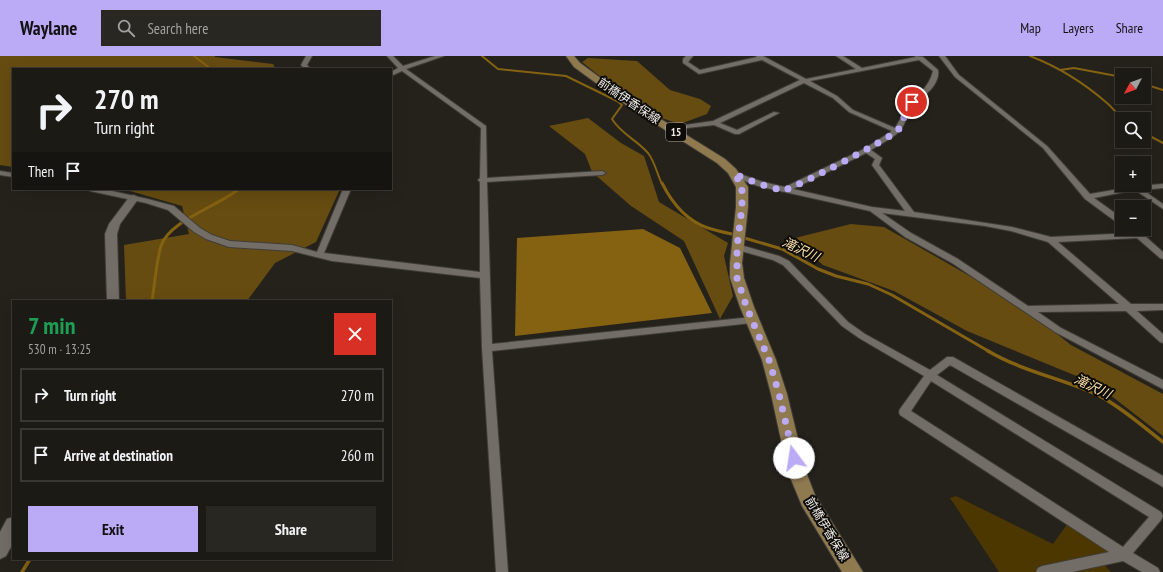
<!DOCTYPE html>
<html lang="en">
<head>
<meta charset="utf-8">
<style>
	:root { --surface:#1c1a15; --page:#292722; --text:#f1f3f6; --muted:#a0a1a0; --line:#3a3834; --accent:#bbaaf6 }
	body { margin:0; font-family:"PT Sans Narrow","Noto Sans JP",sans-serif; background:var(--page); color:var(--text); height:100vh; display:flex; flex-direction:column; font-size:15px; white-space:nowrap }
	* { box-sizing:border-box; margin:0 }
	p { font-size:13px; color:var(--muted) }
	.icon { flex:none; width:22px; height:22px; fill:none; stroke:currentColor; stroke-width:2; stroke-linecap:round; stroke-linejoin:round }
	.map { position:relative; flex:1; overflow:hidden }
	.details { position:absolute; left:12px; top:244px; width:380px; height:260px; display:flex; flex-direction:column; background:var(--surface); border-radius:0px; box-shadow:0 4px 16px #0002,0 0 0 1px var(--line) }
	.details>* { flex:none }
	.guide { position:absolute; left:12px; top:12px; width:380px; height:122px; border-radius:0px; box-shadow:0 4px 16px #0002,0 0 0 1px var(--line); background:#1c1a15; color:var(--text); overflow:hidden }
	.needle { width:26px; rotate:229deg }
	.controls { position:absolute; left:1115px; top:12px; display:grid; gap:8px }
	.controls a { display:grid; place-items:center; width:36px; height:36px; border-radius:0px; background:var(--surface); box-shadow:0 4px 16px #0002,0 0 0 1px var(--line); font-size:20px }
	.pin { position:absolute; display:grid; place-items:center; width:34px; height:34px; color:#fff; margin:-17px; border:2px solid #fff; border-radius:50%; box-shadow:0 1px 4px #0007 }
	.me { position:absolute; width:44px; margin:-22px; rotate:346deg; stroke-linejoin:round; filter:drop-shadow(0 0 3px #0008) }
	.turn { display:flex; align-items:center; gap:14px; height:84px; padding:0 16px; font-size:18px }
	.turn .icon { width:52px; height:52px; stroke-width:2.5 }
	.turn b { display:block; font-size:28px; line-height:34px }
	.then { display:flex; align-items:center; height:38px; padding:0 16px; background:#0003; gap:8px; font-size:15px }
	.round { display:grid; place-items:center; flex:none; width:42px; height:42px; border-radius:0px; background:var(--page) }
	.overview { display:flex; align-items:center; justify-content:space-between; height:68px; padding:0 16px }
	h1 { font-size:24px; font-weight:800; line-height:30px; color:#1e9e55 }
	.primary-button { display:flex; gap:8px; margin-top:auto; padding:8px 16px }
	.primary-button a { flex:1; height:46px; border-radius:0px; background:var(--accent); color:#111; font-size:16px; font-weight:800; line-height:46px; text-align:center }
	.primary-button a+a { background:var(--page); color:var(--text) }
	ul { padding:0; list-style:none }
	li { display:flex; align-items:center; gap:12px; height:54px; margin:0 8px 6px; padding:0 8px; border:2px solid var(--line); border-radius:0px }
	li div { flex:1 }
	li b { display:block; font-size:15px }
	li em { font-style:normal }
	header { display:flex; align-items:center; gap:24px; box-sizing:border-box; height:56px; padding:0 20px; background:var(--accent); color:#111 }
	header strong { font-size:19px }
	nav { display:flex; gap:22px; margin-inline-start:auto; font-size:14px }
	.search { width:280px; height:36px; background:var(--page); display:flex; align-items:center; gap:10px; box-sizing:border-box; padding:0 14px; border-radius:0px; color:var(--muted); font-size:15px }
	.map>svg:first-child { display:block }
	.green { fill:#4d3701 }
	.forest { fill:#664c11 }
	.water { fill:#846211 }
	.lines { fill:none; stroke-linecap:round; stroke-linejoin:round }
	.stream-far2 { stroke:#846211; stroke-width:2 }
	.stream-far1 { stroke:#846211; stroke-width:3 }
	.stream { stroke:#846211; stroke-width:3.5 }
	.street-casing { stroke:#403d38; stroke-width:2 }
	.secondary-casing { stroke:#403d38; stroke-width:2 }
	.primary-casing { stroke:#403d38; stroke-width:2 }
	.street { fill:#726e67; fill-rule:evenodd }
	.secondary { fill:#726e67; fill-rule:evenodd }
	.primary { fill:#8f7a50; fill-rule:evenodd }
	.route { stroke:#bbaaf6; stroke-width:7; stroke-dasharray:0 12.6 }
	.labels { text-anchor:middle; stroke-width:4; stroke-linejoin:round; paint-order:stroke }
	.shield { fill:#0d0c09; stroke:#acaaa6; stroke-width:1 }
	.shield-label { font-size:11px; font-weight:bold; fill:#f0ede9 }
	.street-label { font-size:12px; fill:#f0ede9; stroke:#0d0c09 }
	.water-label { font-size:13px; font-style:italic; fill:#fde0a8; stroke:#0d0c09 }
</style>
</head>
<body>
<header>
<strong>Waylane</strong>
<div class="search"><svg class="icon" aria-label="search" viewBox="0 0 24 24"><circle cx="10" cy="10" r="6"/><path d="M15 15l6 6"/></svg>Search here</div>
<nav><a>Map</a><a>Layers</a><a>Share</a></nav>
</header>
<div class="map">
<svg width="1163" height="516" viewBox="0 0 1163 516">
	<rect width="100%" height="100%" fill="#25221c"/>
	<!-- green -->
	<path class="green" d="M 956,440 L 1053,488 L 1068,467 L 1111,495 L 1098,502 L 1111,516 L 999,516 L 950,442 Z"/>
	<!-- forest -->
	<path class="forest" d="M 0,0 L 215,0 L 215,1 L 273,8 L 276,13 L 13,13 L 13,111 L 0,109 Z
		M 588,2 L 637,5 L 670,34 L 700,43 L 711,50 L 707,58 L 680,68 L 646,57 L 582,6 Z
		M 588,62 L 621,87 L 644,100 L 659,146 L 728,187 L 724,200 L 733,240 L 720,263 L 684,185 L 631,150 L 592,116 L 585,98 L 549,70 Z
		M 123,133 L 340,133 L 316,186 L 275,207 L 247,245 L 126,245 L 124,189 L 189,178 L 182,150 Z
		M 851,168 L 884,171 L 975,223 L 1047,270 L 1071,289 L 1163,338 L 1163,380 L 1096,328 L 967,275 L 894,235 L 823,209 L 791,183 Z"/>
	<!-- water -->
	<path class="water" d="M 643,173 L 680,192 L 712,257 L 515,280 L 517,182 Z"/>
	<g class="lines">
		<!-- stream-far2 -->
		<path class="stream-far2" d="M 194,0 L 211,13
			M 482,0 L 498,13 L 566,20 L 617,45 L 622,49 L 612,63 C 621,78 637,84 648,97 C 655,106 657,118 662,128
			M 1030,0 C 1059,11 1084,27 1107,47 C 1113,52 1117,58 1122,63
			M 1060,14 L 1074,12 L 1122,21
			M 1144,28 L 1163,34
			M 1144,77 L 1163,87"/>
		<!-- stream-far1 -->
		<path class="stream-far1" d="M 662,127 C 672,147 687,165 708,172 C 717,175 727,177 736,179
			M 741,181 L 782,193 L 818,213 L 836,220 L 868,228 L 892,239 L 990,296
			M 152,245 C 155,227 156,207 161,190 C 169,165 218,150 239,133"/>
		<!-- stream -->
		<path class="stream" d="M 988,295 C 1022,315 1060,322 1096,338 C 1120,350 1142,370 1163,386
			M 22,516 L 30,503"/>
		<!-- street casing -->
		<g class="street-casing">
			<path id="street" d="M 306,0 L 312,0 L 307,9 L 311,13 L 305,13 L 301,9 Z
				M 387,0 L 393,0 L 403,10 L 435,0 L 444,0 L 406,13 L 486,70 L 487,122 L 602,115 L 606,117 L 602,119 L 487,126 L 492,288 L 752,261 L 757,264 L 752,267 L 492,295 L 508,516 L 496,516 L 482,292 L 480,222 L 332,205 L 292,195 L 229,191 L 206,183 L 194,176 L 168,154 L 146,147 L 90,135 L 89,133 L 103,133 L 148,143 L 174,150 L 200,172 L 212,179 L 230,185 L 292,189 L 317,196 L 343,133 L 351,133 L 324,197 L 480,216 L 480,126 L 478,124 L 480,122 L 481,72 L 402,15 L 391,20 L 391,16 L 398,12 Z
				M 686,0 L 693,0 L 688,6 L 700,14 L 757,1 L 756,0 L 763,0 L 806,23 L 856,13 L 836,0 L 843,0 L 862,12 L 916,1 L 915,0 L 923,1 L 938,14 C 941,30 919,44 908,53 C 906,78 890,82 871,94 L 882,102 L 879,109 L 914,156 L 1012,171 L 1051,181 L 1132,177 L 1128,173 L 1137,173 L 1163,196 L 1163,203 L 1160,202 L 1137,182 L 1058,186 L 1131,248 L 1163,248 L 1163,254 L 1137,255 L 1163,278 L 1163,287 L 1160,286 L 1126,255 L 1038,256 L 1061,272 L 1163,324 L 1163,333 L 1055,276 L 952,207 L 905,181 L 870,155 L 758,130 L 731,120 L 731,116 L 734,116 L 763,126 L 785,131 L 864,93 L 892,75 L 849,56 L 833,42 L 804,27 L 720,67 L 737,74 L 774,56 L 779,57 L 739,78 L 735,78 L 714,69 L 669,74 L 669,72 L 671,71 L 713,65 L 800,24 L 762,4 L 699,18 L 683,7 L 683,3 ZM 919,4 L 933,15 C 929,32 916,41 903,51 L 901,62 L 895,72 L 853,54 L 837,40 L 810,25 ZM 866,97 L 875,103 L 872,109 L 905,155 L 872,151 L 793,133 ZM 882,157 L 985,170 L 1011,175 L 1048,186 L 1119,248 L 1028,250 L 958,203 L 911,177 Z
				M 939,0 L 945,0 L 959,19 L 1047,90 L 1090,138 L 1136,130 L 1163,128 L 1163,132 L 1143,134 L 1163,148 L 1163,153 L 1135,134 L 1094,142 L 1122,162 L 1122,168 L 1119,168 L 1085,143 L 1043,92 L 955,21 Z
				M 0,115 L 13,117 L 13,121 L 0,119 Z
				M 737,188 L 779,200 L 789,205 L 848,266 L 865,278 L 930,314 L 947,301 L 953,301 L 1163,420 L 1163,431 L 950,309 L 937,319 L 1161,456 L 1163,460 L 1161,464 L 1133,497 L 1158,512 L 1160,516 L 1142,516 L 1123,505 L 1072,516 L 1036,516 L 1038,512 L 1042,510 L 1109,496 L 900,359 L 899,356 L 900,353 L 924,320 L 859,282 L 842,270 L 783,209 L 773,204 L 734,193 L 733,191 L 734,189 ZM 931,325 L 1149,461 L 1123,491 L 911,355 Z"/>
		</g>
		<!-- secondary casing -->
		<g class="secondary-casing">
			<path id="secondary" d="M 134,139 L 139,142 L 120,168 L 117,178 L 119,245 L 107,245 L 105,178 L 109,168 L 130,140 Z
				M 13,461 L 13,487 L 6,500 L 0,503 L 0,476 L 7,463 Z"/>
		</g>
		<!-- primary casing -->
		<g class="primary-casing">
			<path id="primary" d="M 566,0 L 574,0 L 580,7 L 635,47 L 725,103 L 736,113 L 748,131 L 748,151 L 742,207 L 744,222 L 754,251 L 776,304 L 787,338 L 806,416 L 815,439 L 863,516 L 842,516 L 802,450 L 788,416 L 771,338 L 762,304 L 740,251 L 730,222 L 730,207 L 736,151 L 736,131 L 728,117 L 717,107 L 629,51 L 574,11 Z"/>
		</g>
		<!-- street -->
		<use href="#street" class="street"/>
		<!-- secondary -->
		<use href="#secondary" class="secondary"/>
		<!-- primary -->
		<use href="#primary" class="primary"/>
	</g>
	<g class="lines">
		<!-- route -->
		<path class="route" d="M 794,402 L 779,338 L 769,304 L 747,252 L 737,222 L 737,191 L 742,151 L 742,135 L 740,126 L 734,118 C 748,123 769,133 784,134 C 791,134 891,82 898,74 C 903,68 905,60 905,52 L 912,46"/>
	</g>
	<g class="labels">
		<!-- shield labels -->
		<rect class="shield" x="666" y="67" width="20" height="18" rx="3"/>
		<g class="shield-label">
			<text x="676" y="80">15</text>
		</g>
		<!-- street labels -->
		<g class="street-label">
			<text transform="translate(629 45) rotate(34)" y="4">前橋伊香保線</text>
			<text transform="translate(827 473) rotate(59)" y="4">前橋伊香保線</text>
		</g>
		<!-- water labels -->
		<g class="water-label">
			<text transform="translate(801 193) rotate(26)" y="5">滝沢川</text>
			<text transform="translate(1093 330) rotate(26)" y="5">滝沢川</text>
		</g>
	</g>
</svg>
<div class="controls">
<a><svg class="needle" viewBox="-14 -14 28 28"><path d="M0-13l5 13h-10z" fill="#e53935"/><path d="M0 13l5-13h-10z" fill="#a0a1a0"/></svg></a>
<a><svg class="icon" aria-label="search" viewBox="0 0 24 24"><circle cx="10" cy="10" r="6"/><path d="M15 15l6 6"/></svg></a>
<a>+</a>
<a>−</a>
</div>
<div class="pin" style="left:912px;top:46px;background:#d93025"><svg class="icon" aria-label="arrive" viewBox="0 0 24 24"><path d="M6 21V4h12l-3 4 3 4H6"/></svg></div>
<svg class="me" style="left:794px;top:402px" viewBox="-20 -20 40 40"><circle r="19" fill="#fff"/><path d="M0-13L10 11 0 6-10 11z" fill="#bbaaf6"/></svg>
<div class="guide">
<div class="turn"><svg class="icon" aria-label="right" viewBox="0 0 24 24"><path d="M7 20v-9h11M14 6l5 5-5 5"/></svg><div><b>270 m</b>Turn right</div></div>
<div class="then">Then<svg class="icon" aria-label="arrive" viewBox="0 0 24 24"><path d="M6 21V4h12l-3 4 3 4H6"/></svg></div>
</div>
<section class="details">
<div class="overview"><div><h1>7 min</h1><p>530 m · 13:25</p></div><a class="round" style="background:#d93025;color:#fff"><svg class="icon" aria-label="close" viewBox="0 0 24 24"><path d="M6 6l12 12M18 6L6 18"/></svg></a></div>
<ul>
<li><svg class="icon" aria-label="right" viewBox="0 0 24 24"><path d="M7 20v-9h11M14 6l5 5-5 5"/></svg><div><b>Turn right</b></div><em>270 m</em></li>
<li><svg class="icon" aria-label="arrive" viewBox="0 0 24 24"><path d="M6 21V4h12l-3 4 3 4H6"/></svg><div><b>Arrive at destination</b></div><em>260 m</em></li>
</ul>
<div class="primary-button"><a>Exit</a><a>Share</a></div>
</section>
</div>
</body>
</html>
